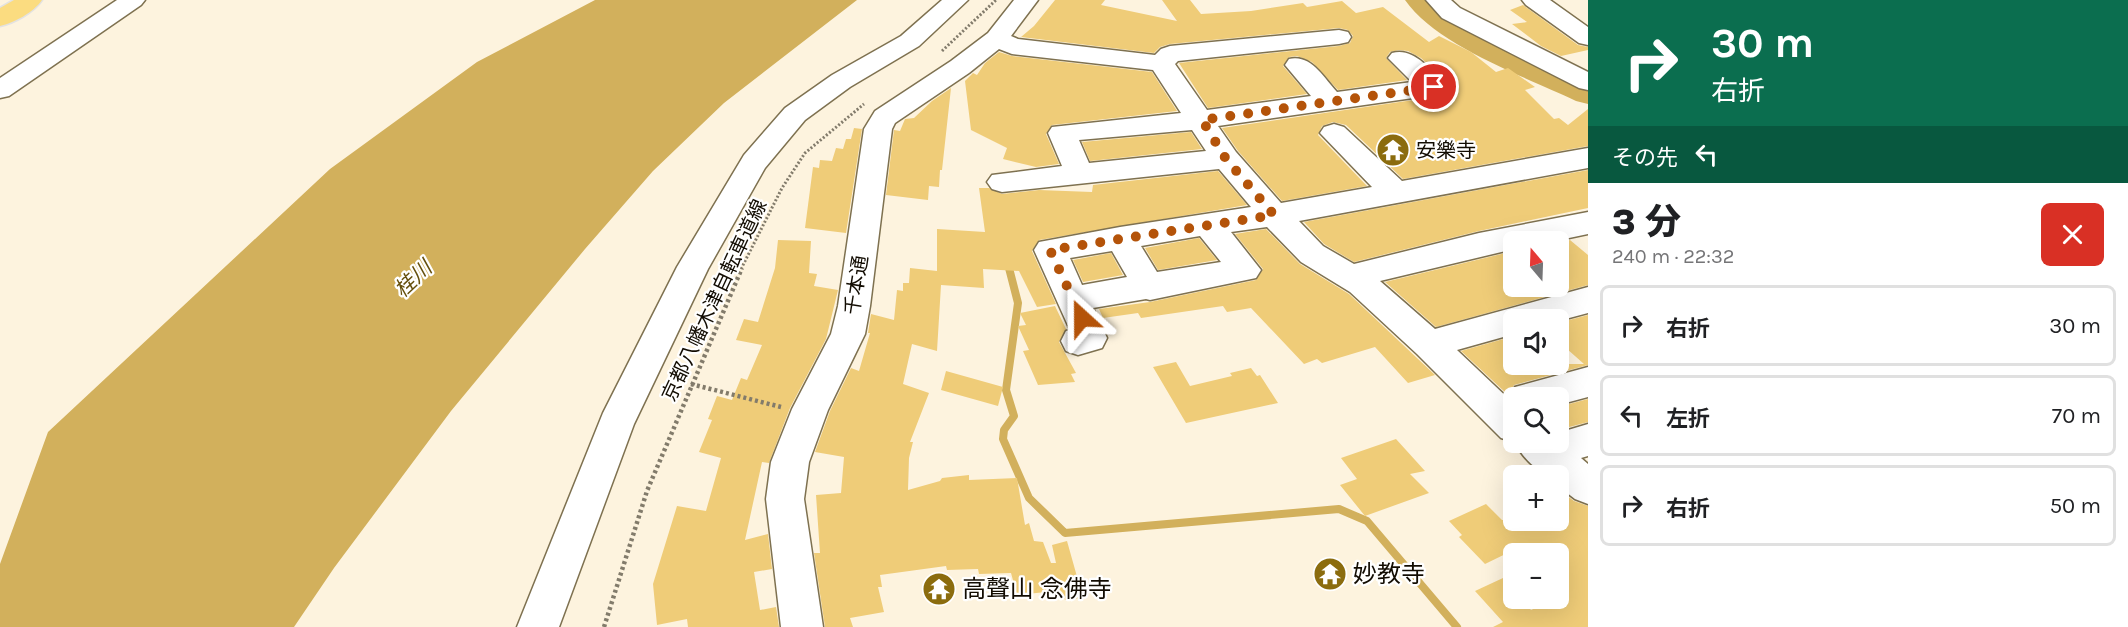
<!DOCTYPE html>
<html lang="ja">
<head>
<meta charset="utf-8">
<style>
	:root { --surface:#fff; --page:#f2f2f2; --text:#202124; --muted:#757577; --line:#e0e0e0 }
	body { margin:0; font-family:Karla,"Noto Sans JP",sans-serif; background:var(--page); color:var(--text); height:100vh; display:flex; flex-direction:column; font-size:22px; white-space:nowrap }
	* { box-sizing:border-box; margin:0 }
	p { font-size:20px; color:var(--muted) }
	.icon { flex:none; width:33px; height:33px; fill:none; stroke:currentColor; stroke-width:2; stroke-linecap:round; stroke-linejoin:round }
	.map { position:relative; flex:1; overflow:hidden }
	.details { display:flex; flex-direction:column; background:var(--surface); width:540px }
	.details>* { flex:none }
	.top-card { background:#0b6e4f; color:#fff; overflow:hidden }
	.needle { width:39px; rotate:341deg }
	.controls { position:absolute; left:1503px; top:231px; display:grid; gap:12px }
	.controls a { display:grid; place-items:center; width:66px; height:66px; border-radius:9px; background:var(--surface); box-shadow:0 6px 24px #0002; font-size:30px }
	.pin { position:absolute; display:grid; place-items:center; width:51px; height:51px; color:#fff; margin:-26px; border:3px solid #fff; border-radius:50%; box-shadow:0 2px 6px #0007 }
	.me { position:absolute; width:66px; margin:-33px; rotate:336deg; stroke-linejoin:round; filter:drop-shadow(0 0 4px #0008) }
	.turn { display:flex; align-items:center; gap:21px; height:126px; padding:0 24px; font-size:27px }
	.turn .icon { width:78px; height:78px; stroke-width:2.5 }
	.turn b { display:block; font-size:42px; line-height:51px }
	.then { display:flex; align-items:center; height:57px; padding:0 24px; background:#0003; gap:12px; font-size:22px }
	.round { display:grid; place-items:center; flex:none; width:63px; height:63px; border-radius:9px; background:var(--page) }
	.summary { display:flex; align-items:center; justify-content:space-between; height:102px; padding:0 24px }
	h1 { font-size:36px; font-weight:800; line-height:45px }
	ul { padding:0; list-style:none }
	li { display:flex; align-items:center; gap:18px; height:81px; margin:0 12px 9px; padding:0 12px; border:3px solid var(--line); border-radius:9px }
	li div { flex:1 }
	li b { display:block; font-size:22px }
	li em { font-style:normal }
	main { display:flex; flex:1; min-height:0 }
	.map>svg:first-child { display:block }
	.water { fill:#d2b05c }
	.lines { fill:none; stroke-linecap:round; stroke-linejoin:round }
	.stream-far1 { stroke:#d2b05c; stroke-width:5 }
	.stream { stroke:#d2b05c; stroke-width:8 }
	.river { fill:#d2b05c; fill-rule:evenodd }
	.building { fill:#efcc78 }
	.minor-casing { stroke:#7e7150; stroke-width:3 }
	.major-casing { stroke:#e3e2e1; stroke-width:3 }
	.path-far1 { stroke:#827b6b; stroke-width:3; stroke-dasharray:2 2; stroke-linecap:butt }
	.path { stroke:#827b6b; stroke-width:4.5; stroke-dasharray:3 3; stroke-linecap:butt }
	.minor { fill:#fff; fill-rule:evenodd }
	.major { fill:#fbdc80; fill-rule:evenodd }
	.route { stroke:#b45309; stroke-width:10; stroke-dasharray:0 18 }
	.labels { text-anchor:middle; stroke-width:4.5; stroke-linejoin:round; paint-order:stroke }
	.poi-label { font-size:20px; fill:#120c02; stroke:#fff; text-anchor:start }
	.street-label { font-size:20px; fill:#120c02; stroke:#fff }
	.water-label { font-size:21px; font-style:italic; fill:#654f0c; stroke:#fff }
	.near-poi-label { font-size:24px; fill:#120c02; stroke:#fff; text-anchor:start }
</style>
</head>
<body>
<main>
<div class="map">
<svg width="1588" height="627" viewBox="0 0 1588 627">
	<rect width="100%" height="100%" fill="#fdf3de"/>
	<!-- water -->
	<path class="water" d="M 595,0 L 857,0 L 724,103 L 653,171 L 585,249 L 451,411 L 334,568 L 294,627 L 0,627 L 0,564 L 48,432 L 330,169 L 477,62 Z"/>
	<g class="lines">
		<!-- stream-far1 -->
		<path class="stream-far1" d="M 1008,264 L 1009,269"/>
		<!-- stream -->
		<path class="stream" d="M 1009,268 L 1018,303 L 1006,390 L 1014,416 L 1004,430 L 1003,439 L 1029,498 L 1065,533 L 1339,509 L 1367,521 L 1457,627"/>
		<!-- river -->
		<path class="river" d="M 1405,0 L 1438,0 L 1488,35 L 1588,80 L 1588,104 L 1576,101 C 1526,77 1437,46 1405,0 Z"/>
	</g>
	<!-- building -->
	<path class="building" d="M 1055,0 L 1105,0 L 1101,5 L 1177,21 L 1162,0 L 1190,0 L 1201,14 L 1251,11 L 1303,3 L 1307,7 L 1342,1 L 1356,13 L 1383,7 L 1429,42 L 1439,36 L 1471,52 L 1496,72 L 1508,68 L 1535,87 L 1525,90 L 1554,119 L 1559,118 L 1568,125 L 1588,109 L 1588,146 L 1403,179 L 1346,125 L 1333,122 L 1322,126 L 1318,135 L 1367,186 L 1282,201 L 1238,151 L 1222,128 L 1434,97 L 1443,95 L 1449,88 L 1445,80 L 1421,58 L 1408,51 L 1399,50 L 1390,52 L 1386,58 L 1407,80 L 1338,90 L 1312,62 L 1297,56 L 1289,57 L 1283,66 L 1307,94 L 1208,108 L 1179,63 L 1339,46 L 1350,43 L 1353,36 L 1348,30 L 1339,28 L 1170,44 L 1160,47 L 1154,53 L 1021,37 L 1034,26 Z
		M 1523,5 L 1578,45 L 1588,47 L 1588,50 L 1561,56 L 1541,46 L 1512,24 L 1527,22 L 1510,10 Z
		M 999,52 L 1012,56 L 1152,72 L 1177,111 L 1052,125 L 1046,134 L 1059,164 L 1036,167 L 1003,159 L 1007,148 L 971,130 L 965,81 L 973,73 L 977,75 L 985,63 Z
		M 951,88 L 942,170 L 940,170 L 939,187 L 929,186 L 928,200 L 886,195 L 894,130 L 900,131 L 905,119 L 914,118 L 932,101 Z
		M 854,128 L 862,129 L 846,233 L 805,228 L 813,167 L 819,168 L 820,160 L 832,161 L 836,148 L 843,149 L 846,139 L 851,139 Z
		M 1191,132 L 1202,149 L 1090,161 L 1082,142 Z
		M 1588,170 L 1588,208 L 1479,231 L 1354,262 L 1324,244 L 1304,222 Z
		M 1218,171 L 1247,205 L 1039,240 L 1032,251 L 1056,304 L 1037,307 L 1019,271 L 983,269 L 984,288 L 941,285 L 937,351 L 912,344 L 903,384 L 929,393 L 910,442 L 913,442 L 909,458 L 908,490 L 940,481 L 942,478 L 969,475 L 969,480 L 1017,478 L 1025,525 L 1029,523 L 1034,541 L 1043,542 L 1051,563 L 1056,563 L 1052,545 L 1067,541 L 1083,598 L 1065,600 L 1063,594 L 1047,595 L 1046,592 L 1017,595 L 1011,573 L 979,574 L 978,569 L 947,570 L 946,566 L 880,575 L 882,587 L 878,587 L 884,612 L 850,618 L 853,627 L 825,627 L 814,553 L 820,553 L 816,495 L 841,493 L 844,457 L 815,452 L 830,411 L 851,368 L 859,371 L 870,333 L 868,333 L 871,314 L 894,320 L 897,290 L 903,291 L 903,283 L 909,283 L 910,268 L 937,271 L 937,229 L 985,232 L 979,188 L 989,188 L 1002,194 L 1039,190 L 1092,192 L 1093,185 Z
		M 1266,229 L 1300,264 L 1349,294 L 1435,375 L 1408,383 L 1375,347 L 1322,363 L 1317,359 L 1304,364 L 1251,308 L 1227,312 L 1223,306 L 1141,318 L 1138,313 L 1103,318 L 1099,309 L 1150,302 L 1256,280 L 1263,269 L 1235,234 Z
		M 1199,238 L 1217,260 L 1158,270 L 1145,248 Z
		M 778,240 L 811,241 L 809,273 L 817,274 L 814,286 L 838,290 L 826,339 L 790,408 L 769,463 L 762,462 L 745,540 L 768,534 L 772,569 L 754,572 L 760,610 L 776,607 L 779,627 L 688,627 L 687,619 L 657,625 L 653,584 L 677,506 L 706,511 L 721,458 L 699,452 L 712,420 L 708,419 L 717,396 L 732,400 L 741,378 L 747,380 L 762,345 L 736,340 L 744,319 L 758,322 L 775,268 Z
		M 1570,240 L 1588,255 L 1588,285 L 1436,327 L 1385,282 L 1514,251 L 1514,286 L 1558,286 L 1558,243 Z
		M 1111,253 L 1123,275 L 1083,282 L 1073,260 Z
		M 1055,306 L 1066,329 L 1059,342 L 1076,373 L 1071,374 L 1075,382 L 1038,385 L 1023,351 L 1029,350 L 1018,326 L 1026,325 L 1020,313 Z
		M 1588,315 L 1588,365 L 1514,385 L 1510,392 L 1506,393 L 1461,351 L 1514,336 L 1514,364 L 1584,364 L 1558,341 L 1558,323 Z
		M 1176,362 L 1190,386 L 1232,376 L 1230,373 L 1251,368 L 1257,376 L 1260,375 L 1278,403 L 1186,423 L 1153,367 Z
		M 946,371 L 1003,387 L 998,406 L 941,390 Z
		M 1588,399 L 1588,422 L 1558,430 L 1558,407 Z
		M 1396,439 L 1425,471 L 1410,474 L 1429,493 L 1365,516 L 1340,485 L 1357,479 L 1341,458 Z
		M 1558,489 L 1574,501 L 1588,506 L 1588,627 L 1493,627 L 1503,622 L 1475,591 L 1503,578 L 1514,590 L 1514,598 L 1521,598 L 1531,610 L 1558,598 L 1558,554 L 1539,554 L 1528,543 L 1485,564 L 1459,537 L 1462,535 L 1449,521 L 1486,504 L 1502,520 L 1558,520 Z"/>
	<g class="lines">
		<!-- minor casing -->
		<g class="minor-casing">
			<path id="minor" d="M 117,0 L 145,0 L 141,5 L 9,96 L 0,98 L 0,78 Z
				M 942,0 L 968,0 L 919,46 L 850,87 L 805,120 L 765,168 L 708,269 L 634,424 L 559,627 L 517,627 L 603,413 L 677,267 L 744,155 L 785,108 L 832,75 L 901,36 Z
				M 1014,0 L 1038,0 L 1011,36 L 1018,39 L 1155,55 L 1161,49 L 1170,46 L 1339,30 L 1348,32 L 1351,37 L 1348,42 L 1339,44 L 1178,61 L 1175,64 L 1207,110 L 1311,96 L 1285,65 L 1289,59 C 1311,54 1323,77 1337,92 L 1412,82 L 1388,58 L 1392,53 C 1413,47 1428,68 1443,81 L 1447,87 L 1443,93 L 1434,95 L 1218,126 L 1236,152 L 1281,203 L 1372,187 L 1320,133 L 1324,127 L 1334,124 L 1344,127 L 1402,181 L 1588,148 L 1588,168 L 1299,221 L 1323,246 L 1354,264 L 1479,233 L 1588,212 L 1588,234 L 1550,242 L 1514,242 L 1514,249 L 1380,281 L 1435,329 L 1588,287 L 1588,313 L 1558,321 L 1514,320 L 1514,334 L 1457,350 L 1512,402 L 1510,398 L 1515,387 L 1588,367 L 1588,397 L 1558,405 L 1558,398 L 1514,398 L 1515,442 L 1501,438 L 1417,354 L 1350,292 L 1301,262 L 1267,227 L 1231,232 L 1261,270 L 1256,278 L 1150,300 L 1146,299 L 1093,308 L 1107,338 L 1102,348 L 1078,355 L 1066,351 L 1061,341 L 1066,331 L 1070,330 L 1034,250 L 1039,242 L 1120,227 L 1251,207 L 1219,169 L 1002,192 L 992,189 L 987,182 L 992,175 L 1062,166 L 1048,133 L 1052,127 L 1181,113 L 1153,70 L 1012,54 L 999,49 L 969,73 L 895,123 L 892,129 L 870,306 L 865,334 L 828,410 L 809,462 L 804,499 L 823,627 L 781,627 L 766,499 L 771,462 L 792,409 L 831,334 L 838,306 L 864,129 L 875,111 L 951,61 L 988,33 ZM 1192,130 L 1206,151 L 1089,163 L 1079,140 ZM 1200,236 L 1221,262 L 1157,272 L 1141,246 ZM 1112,251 L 1127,277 L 1082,285 L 1070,258 Z
				M 1426,0 L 1451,0 L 1460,8 L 1588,72 L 1588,90 L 1579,88 L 1442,18 Z
				M 1522,0 L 1550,0 L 1588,27 L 1588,45 L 1579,43 L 1526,5 Z
				M 1588,424 L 1588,456 L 1581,458 L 1588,464 L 1588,504 L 1575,499 L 1558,486 L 1558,476 C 1540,476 1523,459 1515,442 L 1558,442 L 1558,433 Z"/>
		</g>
		<!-- major casing -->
		<g class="major-casing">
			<path id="major" d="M 14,0 L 42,0 C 34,12 14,23 0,26 L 0,8 Z"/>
		</g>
		<!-- path-far1 -->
		<path class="path-far1" d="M 942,51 L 996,0
			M 741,269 L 782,188 L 805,153 L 864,104"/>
		<!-- path -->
		<path class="path" d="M 691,384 L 781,407
			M 604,627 L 647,491 L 742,268"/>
		<!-- minor -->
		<use href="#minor" class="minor"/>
		<!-- major -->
		<use href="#major" class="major"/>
	</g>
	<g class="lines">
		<!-- route -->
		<path class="route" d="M 1082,318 L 1050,250 L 1274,215 L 1226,159 L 1202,120 L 1434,87"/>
	</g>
	<!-- icons -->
	<defs>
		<g id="temple-disc" transform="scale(1.725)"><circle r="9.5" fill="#8b6c0e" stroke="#fff"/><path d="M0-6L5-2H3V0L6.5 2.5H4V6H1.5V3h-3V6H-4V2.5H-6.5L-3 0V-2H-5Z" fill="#fff"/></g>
	</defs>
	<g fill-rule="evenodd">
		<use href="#temple-disc" x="1393" y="150"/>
		<use href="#temple-disc" x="1330" y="574"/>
		<use href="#temple-disc" x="939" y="589"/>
	</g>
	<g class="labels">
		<!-- poi labels -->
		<g class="poi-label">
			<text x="1416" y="157">安樂寺</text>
		</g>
		<!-- street labels -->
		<g class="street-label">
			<text transform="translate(856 285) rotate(-81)" y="7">千本通</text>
			<text transform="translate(714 300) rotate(-65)" y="7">京都八幡木津自転車道線</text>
		</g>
		<!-- water labels -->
		<g class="water-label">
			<text transform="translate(413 279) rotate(-43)" y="7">桂川</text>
		</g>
		<!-- near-poi labels -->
		<g class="near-poi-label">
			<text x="1353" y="582">妙教寺</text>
			<text x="962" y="597">高聲山 念佛寺</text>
		</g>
	</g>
</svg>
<div class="controls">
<a><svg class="needle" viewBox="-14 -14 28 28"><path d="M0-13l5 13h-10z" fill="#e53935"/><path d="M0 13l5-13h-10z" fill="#757577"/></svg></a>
<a><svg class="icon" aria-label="sound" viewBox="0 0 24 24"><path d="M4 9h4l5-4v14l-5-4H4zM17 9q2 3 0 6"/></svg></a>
<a><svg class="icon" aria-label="search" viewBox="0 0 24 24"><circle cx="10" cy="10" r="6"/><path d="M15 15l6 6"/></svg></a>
<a>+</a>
<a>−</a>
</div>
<div class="pin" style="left:1434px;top:87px;background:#d93025"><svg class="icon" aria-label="arrive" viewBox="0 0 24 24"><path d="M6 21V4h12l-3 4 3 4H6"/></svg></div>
<svg class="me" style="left:1082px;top:318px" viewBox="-20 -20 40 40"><path d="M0-17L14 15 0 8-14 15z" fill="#b45309" stroke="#fff" stroke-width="4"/></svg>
</div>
<section class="details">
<div class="top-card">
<div class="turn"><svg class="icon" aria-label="right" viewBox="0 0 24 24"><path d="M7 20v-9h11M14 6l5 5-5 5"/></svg><div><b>30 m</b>右折</div></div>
<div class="then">その先<svg class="icon" aria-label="left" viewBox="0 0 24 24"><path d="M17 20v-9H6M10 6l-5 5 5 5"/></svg></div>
</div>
<div class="summary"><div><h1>3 分</h1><p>240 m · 22:32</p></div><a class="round" style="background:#d93025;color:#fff"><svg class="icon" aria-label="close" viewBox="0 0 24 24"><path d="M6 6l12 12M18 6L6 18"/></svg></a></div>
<ul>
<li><svg class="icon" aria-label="right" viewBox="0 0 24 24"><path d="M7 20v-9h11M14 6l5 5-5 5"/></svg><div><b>右折</b></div><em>30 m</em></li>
<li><svg class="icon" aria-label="left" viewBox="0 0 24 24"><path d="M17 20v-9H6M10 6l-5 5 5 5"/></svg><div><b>左折</b></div><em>70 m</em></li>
<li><svg class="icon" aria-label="right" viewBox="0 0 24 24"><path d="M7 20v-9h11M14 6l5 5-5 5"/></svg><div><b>右折</b></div><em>50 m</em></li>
</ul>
</section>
</main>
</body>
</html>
